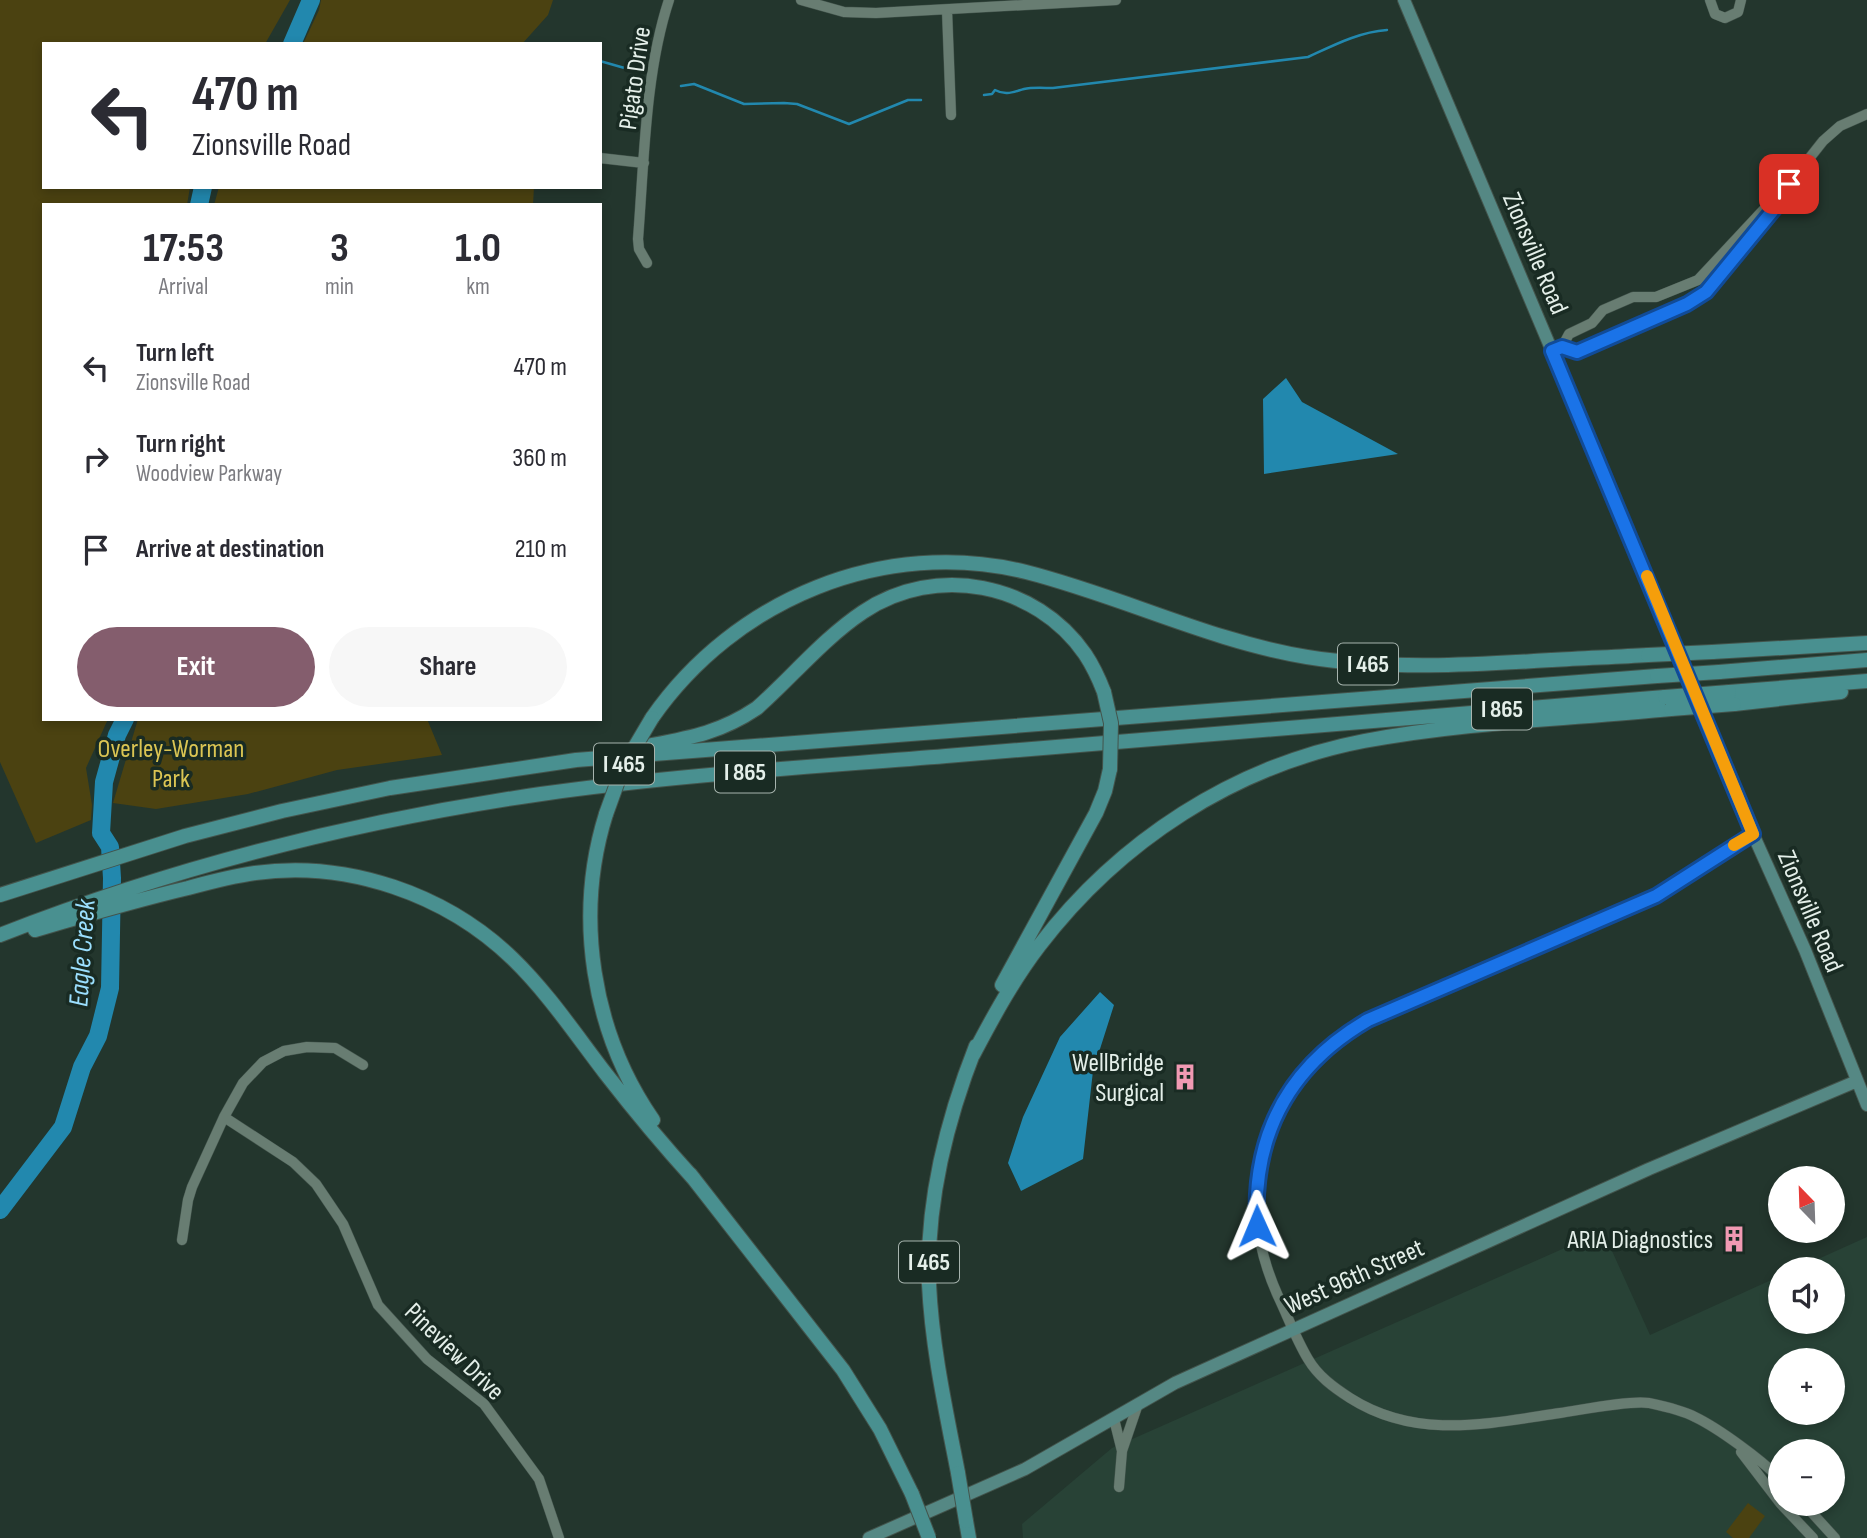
<!DOCTYPE html>
<html lang="en">
<head>
<meta charset="utf-8">
<style>
	:root { --surface:#fff; --page:#f7f7f7; --text:#2b2b33; --muted:#7c7c81; --accent:#845d6d }
	body { margin:0; font-family:"Sofia Sans Condensed",sans-serif; background:var(--page); color:var(--text); height:100vh; display:flex; flex-direction:column; font-size:26px; white-space:nowrap }
	* { box-sizing:border-box; margin:0 }
	p { font-size:23px; color:var(--muted) }
	.icon { flex:none; width:38px; height:38px; fill:none; stroke:currentColor; stroke-width:2; stroke-linecap:round; stroke-linejoin:round }
	.map { position:relative; flex:1; overflow:hidden }
	.panel { position:absolute; left:42px; top:203px; width:560px; height:518px; display:flex; flex-direction:column; background:var(--surface); border-radius:0px; box-shadow:0 4px 10px #0003 }
	.panel>* { flex:none }
	.banner { position:absolute; left:42px; top:42px; width:560px; height:147px; border-radius:0px; box-shadow:0 4px 10px #0003; background:#fff; color:var(--text); overflow:hidden }
	.needle { width:46px; rotate:337deg }
	.tools { position:absolute; left:1768px; top:1166px; display:grid; gap:14px }
	.tools a { display:grid; place-items:center; width:77px; height:77px; border-radius:50%; background:var(--surface); box-shadow:0 4px 10px #0003; font-size:35px }
	.pin { position:absolute; display:grid; place-items:center; width:60px; height:60px; color:#fff; margin:-30px; border-radius:14px; box-shadow:0 4px 10px #0006 }
	.me { position:absolute; width:77px; margin:-38px; rotate:359deg; stroke-linejoin:round; filter:drop-shadow(0 0 5px #0008) }
	.turn { display:flex; align-items:center; gap:24px; height:147px; padding:0 35px; font-size:32px }
	.turn .icon { width:91px; height:91px; stroke-width:2.5 }
	.turn b { display:block; font-size:49px; line-height:60px }
	.eta { display:flex; justify-content:space-evenly; align-items:center; height:119px; text-align:center }
	.eta b { font-size:42px; font-weight:700; line-height:49px }
	.action { display:flex; gap:14px; margin-top:auto; padding:14px 35px }
	.action a { flex:1; height:80px; border-radius:42px; background:var(--accent); color:#fff; font-size:28px; font-weight:700; line-height:80px; text-align:center }
	.action a+a { background:var(--page); color:var(--text) }
	ul { padding:0; list-style:none }
	li { display:flex; align-items:center; gap:21px; height:91px; padding:0 35px }
	li div { flex:1 }
	li b { display:block; font-size:26px }
	li em { font-style:normal }
	.map>svg:first-child { display:block }
	.built { fill:#284236; fill-rule:evenodd }
	.green { fill:#4b4211 }
	.water { fill:#2288ae }
	.lines { fill:none; stroke-linecap:round; stroke-linejoin:round }
	.stream { stroke:#2288ae; stroke-width:2.5 }
	.river { stroke:#2288ae; stroke-width:18 }
	.minor-casing { stroke:#43544c; stroke-width:11 }
	.major-casing { stroke:#43544c; stroke-width:14 }
	.highway-casing { stroke:#43544c; stroke-width:16 }
	.minor { stroke:#687d72; stroke-width:10 }
	.major { stroke:#558884; stroke-width:12 }
	.highway { stroke:#499090; stroke-width:14 }
	.highway-bridge-casing { stroke:#43544c; stroke-width:16; stroke-linecap:butt }
	.highway-bridge { stroke:#499090; stroke-width:14 }
	.route-casing { stroke:#114b97; stroke-width:18 }
	.route { stroke:#1a73e8; stroke-width:12 }
	.slow { stroke:#f59e0b; stroke-width:12 }
	.labels { text-anchor:middle; stroke-width:7; stroke-linejoin:round; paint-order:stroke }
	.shield { fill:#192b23; stroke:#a7b4ae; stroke-width:2 }
	.shield-label { font-size:24px; font-weight:bold; fill:#e4efe9 }
	.street-label { font-size:26px; fill:#e4efe9; stroke:#192b23 }
	.park-label { font-size:26px; fill:#dbc553; stroke:#192b23 }
	.poi-label { font-size:26px; fill:#e4efe9; stroke:#192b23; text-anchor:end }
	.water-label { font-size:28px; font-style:italic; fill:#9bdffe; stroke:#192b23 }
</style>
</head>
<body>
<div class="map">
<svg width="1867" height="1538" viewBox="0 0 1867 1538">
	<rect width="100%" height="100%" fill="#23362d"/>
	<!-- built -->
	<path class="built" d="M 1603,1231 L 1650,1335 L 1780,1276 L 1780,1321 L 1832,1321 L 1832,1269 L 1796,1269 L 1867,1237 L 1867,1538 L 1023,1538 L 1022,1524 L 1112,1448 ZM 1780,1360 L 1832,1360 L 1832,1412 L 1780,1412 ZM 1780,1451 L 1832,1451 L 1832,1503 L 1780,1503 Z"/>
	<!-- green -->
	<path class="green" d="M 0,0 L 290,0 L 265,44 L 44,44 L 44,187 L 190,187 L 187,205 L 44,205 L 44,719 L 108,719 L 86,768 L 92,805 L 91,820 L 36,843 L 0,762 Z
		M 321,0 L 553,0 L 548,15 L 522,44 L 303,44 L 319,10 Z
		M 219,187 L 534,187 L 533,205 L 214,205 Z
		M 138,719 L 427,719 L 442,755 L 337,770 L 248,794 L 156,809 L 113,803 Z
		M 1748,1503 L 1765,1516 L 1749,1538 L 1733,1538 L 1726,1532 Z"/>
	<!-- water -->
	<path class="water" d="M 1286,378 L 1302,402 L 1398,454 L 1264,474 L 1263,399 Z
		M 1100,992 L 1114,1005 L 1093,1071 L 1083,1159 L 1021,1191 L 1008,1163 L 1023,1117 L 1060,1037 Z"/>
	<g class="lines">
		<!-- stream -->
		<path class="stream" d="M 523,44 L 525,44
			M 600,61 L 628,69
			M 681,86 L 694,84 L 744,104 L 784,103 L 797,104 L 849,124 L 908,100 L 921,100
			M 984,95 L 992,94 L 995,90 C 1006,96 1013,92 1024,89 C 1032,87 1044,88 1053,88 L 1308,57 C 1334,45 1359,32 1387,30"/>
		<!-- river -->
		<path class="river" d="M 292,44 L 311,0
			M 199,205 L 203,187
			M 0,1210 L 63,1127 L 82,1067 L 98,1036 L 110,988 L 112,878 L 110,847 L 101,833 L 104,782 L 117,735 L 125,719"/>
		<!-- minor casing -->
		<g class="minor-casing">
			<path id="minor" d="M 801,0 L 844,12 L 876,13 L 1116,0
				M 1710,0 L 1715,14 L 1725,18 L 1738,12 L 1741,0
				M 947,10 L 951,115
				M 600,158 L 644,163
				M 647,263 L 639,249 L 638,239 C 644,163 645,72 669,0
				M 1562,347 L 1569,334 L 1592,323 L 1603,310 L 1633,297 L 1656,297 L 1698,280 L 1783,189
				M 1552,351 L 1562,347 L 1577,352 L 1687,304 L 1706,292 L 1779,203 L 1789,184 L 1823,141 L 1840,126 L 1867,114
				M 1753,834 L 1656,896 L 1368,1020 C 1323,1047 1288,1083 1268,1132 C 1247,1186 1255,1245 1278,1296 C 1288,1317 1296,1339 1308,1359 C 1318,1376 1333,1387 1350,1398 C 1416,1440 1486,1424 1560,1413 C 1581,1410 1630,1400 1649,1403 C 1663,1406 1682,1410 1695,1417 C 1718,1428 1762,1460 1780,1479
				M 224,1117 L 293,1162 L 316,1184 L 343,1224 L 378,1305 L 427,1359 L 484,1404 L 539,1479 L 559,1538
				M 182,1240 L 188,1200 L 192,1187 L 224,1117 L 243,1083 L 263,1062 L 284,1051 L 307,1047 L 335,1048 L 363,1065
				M 1114,1419 L 1122,1451
				M 1741,1452 L 1780,1503
				M 1119,1487 L 1122,1451 L 1138,1404
				M 1780,1503 L 1813,1538
				M 1803,1503 L 1835,1538"/>
		</g>
		<!-- major casing -->
		<g class="major-casing">
			<path id="major" d="M 1404,0 L 1657,600 L 1753,834 L 1805,950 L 1867,1105
				M 869,1538 L 1025,1469 L 1175,1383 L 1649,1169 L 1857,1081"/>
		</g>
		<!-- highway casing -->
		<g class="highway-casing">
			<path id="highway" d="M 1712,652 L 1867,643
				M 1719,672 L 1867,660
				M 1729,692 L 1867,681
				M 1734,704 L 1841,692
				M 652,718 C 735,599 884,537 1026,572 C 1121,596 1210,641 1307,657 C 1389,670 1470,665 1552,660 C 1584,658 1616,657 1648,655
				M 647,746 C 689,738 720,733 757,708 C 792,677 824,638 863,612 C 936,563 1036,583 1085,654 C 1093,666 1099,679 1104,692
				M 606,814 C 574,916 592,1032 653,1120
				M 0,895 L 185,836 L 282,811 L 390,788 L 576,760 L 1657,676
				M 35,930 C 86,915 137,900 188,888 C 210,882 233,876 255,873 C 347,860 446,894 513,959 C 548,993 576,1035 606,1074 C 634,1110 663,1145 694,1179
				M 0,935 C 174,867 356,821 541,794 C 675,775 811,767 946,756 C 1186,736 1426,717 1665,697
				M 1002,985 L 1096,813 L 1105,791 L 1110,769
				M 973,1055 C 993,1017 1013,980 1039,946 C 1119,841 1234,766 1364,741 C 1465,722 1568,719 1671,709
				M 690,1174 L 843,1370 L 880,1429 L 912,1494
				M 958,1473 C 946,1411 932,1348 929,1284 C 926,1201 946,1122 976,1046
				M 966,1521 L 969,1538"/>
		</g>
		<!-- minor -->
		<use href="#minor" class="minor"/>
		<!-- major -->
		<use href="#major" class="major"/>
		<!-- highway -->
		<use href="#highway" class="highway"/>
		<!-- highway-bridge casing -->
		<g class="highway-bridge-casing">
			<path id="highway-bridge" d="M 1648,655 L 1712,652
				M 1657,676 L 1719,672
				M 1104,692 L 1111,723 L 1110,769
				M 1665,697 L 1729,692
				M 1671,709 L 1734,704
				M 606,814 L 623,767 L 652,718
				M 958,1473 L 966,1521
				M 912,1494 L 929,1538"/>
		</g>
		<!-- highway-bridge -->
		<use href="#highway-bridge" class="highway-bridge"/>
	</g>
	<g class="lines">
		<!-- route casing -->
		<g class="route-casing">
			<path id="route" d="M 1257,1226 C 1252,1135 1289,1066 1368,1020 L 1656,896 L 1753,834 L 1552,351 L 1562,347 L 1577,352 L 1687,304 L 1706,292 L 1779,203 L 1789,184"/>
		</g>
		<!-- route -->
		<use href="#route" class="route"/>
		<!-- slow -->
		<path class="slow" d="M 1647,576 L 1753,834 L 1734,845"/>
	</g>
	<!-- icons -->
	<defs>
		<g id="building-bare" transform="scale(2.1)"><path d="M-4-6H4V6H1V3H-1V6H-4ZM-2.5-4.3h1.7v1.8h-1.7ZM.8-4.3h1.7v1.8H.8ZM-2.5-1h1.7V.8h-1.7ZM.8-1h1.7V.8H.8Z" fill="#f19ab3" stroke="#192b23" stroke-width="2.5" paint-order="stroke"/></g>
	</defs>
	<g fill-rule="evenodd">
		<use href="#building-bare" x="1185" y="1077"/>
		<use href="#building-bare" x="1734" y="1239"/>
	</g>
	<g class="labels">
		<!-- shield labels -->
		<g class="shield">
			<rect x="1338" y="643.5" width="60" height="41" rx="5"/>
			<rect x="1472" y="688.5" width="60" height="41" rx="5"/>
			<rect x="594" y="743.5" width="60" height="41" rx="5"/>
			<rect x="715" y="751.5" width="60" height="41" rx="5"/>
			<rect x="899" y="1241.5" width="60" height="41" rx="5"/>
		</g>
		<g class="shield-label">
			<text x="1368" y="672">I 465</text>
			<text x="1502" y="717">I 865</text>
			<text x="624" y="772">I 465</text>
			<text x="745" y="780">I 865</text>
			<text x="929" y="1270">I 465</text>
		</g>
		<!-- street labels -->
		<g class="street-label">
			<text transform="translate(634 78) rotate(-82)" y="9">Pigato Drive</text>
			<text transform="translate(1536 253) rotate(67)" y="9">Zionsville Road</text>
			<text transform="translate(1811 911) rotate(67)" y="9">Zionsville Road</text>
			<text transform="translate(1354 1276) rotate(-24)" y="9">West 96th Street</text>
			<text transform="translate(455 1351) rotate(44)" y="9">Pineview Drive</text>
		</g>
		<!-- park labels -->
		<g class="park-label">
			<text x="171" y="757">Overley-Worman<tspan x="171" dy="30">Park</tspan></text>
		</g>
		<!-- poi labels -->
		<g class="poi-label">
			<text x="1164" y="1071">WellBridge<tspan x="1164" dy="30">Surgical</tspan></text>
			<text x="1713" y="1248">ARIA Diagnostics</text>
		</g>
		<!-- water labels -->
		<g class="water-label">
			<text transform="translate(81 953) rotate(-86)" y="10">Eagle Creek</text>
		</g>
	</g>
</svg>
<div class="tools">
<a><svg class="needle" viewBox="-14 -14 28 28"><path d="M0-13l5 13h-10z" fill="#e53935"/><path d="M0 13l5-13h-10z" fill="#7c7c81"/></svg></a>
<a><svg class="icon" aria-label="sound" viewBox="0 0 24 24"><path d="M4 9h4l5-4v14l-5-4H4zM17 9q2 3 0 6"/></svg></a>
<a>+</a>
<a>−</a>
</div>
<div class="pin" style="left:1789px;top:184px;background:#d93025"><svg class="icon" aria-label="arrive" viewBox="0 0 24 24"><path d="M6 21V4h12l-3 4 3 4H6"/></svg></div>
<svg class="me" style="left:1257px;top:1226px" viewBox="-20 -20 40 40"><path d="M0-17L14 15 0 8-14 15z" fill="#1a73e8" stroke="#fff" stroke-width="4"/></svg>
<div class="banner">
<div class="turn"><svg class="icon" aria-label="left" viewBox="0 0 24 24"><path d="M17 20v-9H6M10 6l-5 5 5 5"/></svg><div><b>470 m</b>Zionsville Road</div></div>
</div>
<section class="panel">
<div class="eta">
<div><b>17:53</b><p>Arrival</p></div>
<div><b>3</b><p>min</p></div>
<div><b>1.0</b><p>km</p></div>
</div>
<ul>
<li><svg class="icon" aria-label="left" viewBox="0 0 24 24"><path d="M17 20v-9H6M10 6l-5 5 5 5"/></svg><div><b>Turn left</b><p>Zionsville Road</p></div><em>470 m</em></li>
<li><svg class="icon" aria-label="right" viewBox="0 0 24 24"><path d="M7 20v-9h11M14 6l5 5-5 5"/></svg><div><b>Turn right</b><p>Woodview Parkway</p></div><em>360 m</em></li>
<li><svg class="icon" aria-label="arrive" viewBox="0 0 24 24"><path d="M6 21V4h12l-3 4 3 4H6"/></svg><div><b>Arrive at destination</b></div><em>210 m</em></li>
</ul>
<div class="action"><a>Exit</a><a>Share</a></div>
</section>
</div>
</body>
</html>
